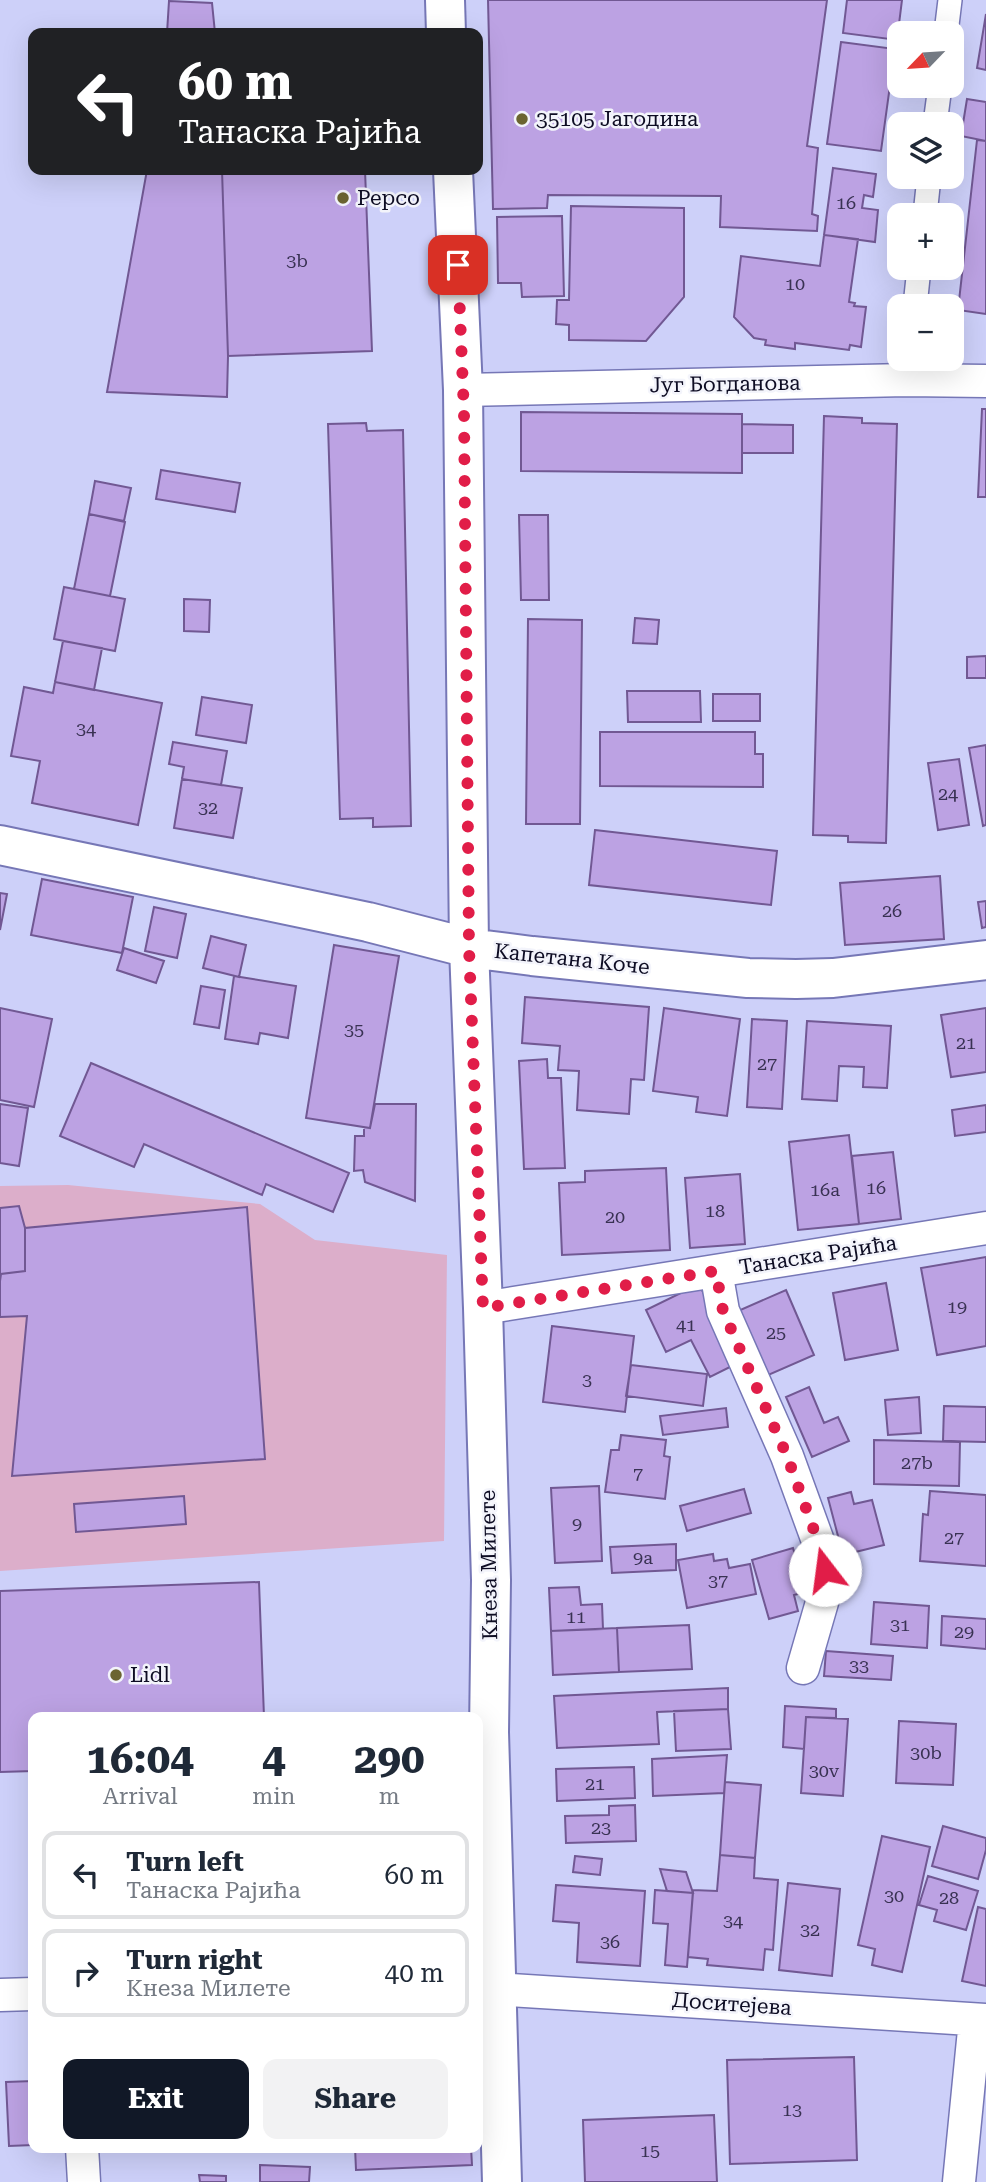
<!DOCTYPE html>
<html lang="en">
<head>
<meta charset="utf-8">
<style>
	:root { --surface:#fff; --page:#f2f2f3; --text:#1f2937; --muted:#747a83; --line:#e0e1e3; --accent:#111827 }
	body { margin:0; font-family:"Roboto Serif",serif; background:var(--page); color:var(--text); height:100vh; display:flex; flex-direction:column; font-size:26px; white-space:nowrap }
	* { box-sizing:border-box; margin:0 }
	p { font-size:23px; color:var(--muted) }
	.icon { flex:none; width:38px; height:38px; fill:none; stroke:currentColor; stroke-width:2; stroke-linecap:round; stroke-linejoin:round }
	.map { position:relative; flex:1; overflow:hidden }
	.drawer { position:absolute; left:28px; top:1712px; width:455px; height:441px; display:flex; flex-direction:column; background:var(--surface); border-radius:14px; box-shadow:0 7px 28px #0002 }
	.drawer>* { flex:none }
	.guide { position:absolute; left:28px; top:28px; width:455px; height:147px; border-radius:14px; box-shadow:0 7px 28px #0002; background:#202124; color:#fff; overflow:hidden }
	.needle { width:46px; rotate:245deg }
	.buttons { position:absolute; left:887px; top:21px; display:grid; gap:14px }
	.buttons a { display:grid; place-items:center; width:77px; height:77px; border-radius:14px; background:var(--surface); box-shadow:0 7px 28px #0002; font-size:35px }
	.pin { position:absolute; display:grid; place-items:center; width:60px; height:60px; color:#fff; margin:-30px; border-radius:14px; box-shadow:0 4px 10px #0006 }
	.me { position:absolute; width:77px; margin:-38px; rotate:345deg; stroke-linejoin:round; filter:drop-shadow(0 0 5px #0008) }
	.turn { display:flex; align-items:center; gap:24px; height:147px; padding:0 35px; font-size:32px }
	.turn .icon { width:91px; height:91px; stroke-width:2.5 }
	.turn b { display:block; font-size:49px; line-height:60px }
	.eta { display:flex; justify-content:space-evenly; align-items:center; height:119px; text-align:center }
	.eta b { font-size:42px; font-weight:700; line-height:49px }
	.cta { display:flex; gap:14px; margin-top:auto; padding:14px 35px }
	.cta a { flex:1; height:80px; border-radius:14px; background:var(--accent); color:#fff; font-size:28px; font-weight:700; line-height:80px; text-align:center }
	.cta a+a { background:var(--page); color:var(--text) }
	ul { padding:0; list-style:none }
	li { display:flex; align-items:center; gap:21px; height:88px; margin:0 14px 10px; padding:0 21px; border:4px solid var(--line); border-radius:14px }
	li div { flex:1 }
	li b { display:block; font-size:26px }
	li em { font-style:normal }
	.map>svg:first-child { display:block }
	.green { fill:#dcaeca }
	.building { fill:#bca2e3; stroke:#715893; stroke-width:2 }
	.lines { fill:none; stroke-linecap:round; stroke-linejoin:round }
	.pedestrian-casing { stroke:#7677b6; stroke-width:26 }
	.minor-casing { stroke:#7677b6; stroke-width:35 }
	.secondary-casing { stroke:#7677b6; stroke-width:42 }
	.pedestrian { stroke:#fff; stroke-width:23 }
	.minor { stroke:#fff; stroke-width:32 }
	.secondary { stroke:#fff; stroke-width:38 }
	.route { stroke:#e11d48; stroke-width:12; stroke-dasharray:0 21.6 }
	.poi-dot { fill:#6b6431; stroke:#f3f4fb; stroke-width:2.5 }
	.labels { text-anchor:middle; stroke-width:5; stroke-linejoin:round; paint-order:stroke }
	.number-label { font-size:18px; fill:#393253 }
	.poi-label { font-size:21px; fill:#0d0c23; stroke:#f3f4fb; text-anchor:start }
	.street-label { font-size:21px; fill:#0d0c23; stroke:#f3f4fb }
</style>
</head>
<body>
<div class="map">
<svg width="986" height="2182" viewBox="0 0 986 2182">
	<rect width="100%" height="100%" fill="#cdd0f9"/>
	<!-- green -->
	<path class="green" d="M 68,1185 L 260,1204 L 315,1240 L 447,1255 L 444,1541 L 0,1571 L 0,1186 Z"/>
	<!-- building -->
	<path class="building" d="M 488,0 L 827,0 L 807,146 L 818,148 L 812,214 L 818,216 L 817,231 L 720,227 L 721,196 L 548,195 L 547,208 L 493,209 Z
		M 847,0 L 902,0 L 897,40 L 843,33 Z
		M 169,1 L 212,3 L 215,33 L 167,33 Z
		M 986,14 L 986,70 L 977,68 Z
		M 841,42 L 895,49 L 881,151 L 827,144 Z
		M 967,99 L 986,102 L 986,141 L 961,136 Z
		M 977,140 L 986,141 L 986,314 L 958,310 Z
		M 833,168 L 876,174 L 873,197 L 864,195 L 862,208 L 878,210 L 875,242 L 824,235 Z
		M 147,170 L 222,170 L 228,356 L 227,397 L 107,392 Z
		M 222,170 L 365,170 L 372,351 L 228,356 Z
		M 571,206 L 684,208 L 684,297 L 646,341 L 569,340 L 569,325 L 556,324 L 557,300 L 569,300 Z
		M 562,216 L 564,296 L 522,297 L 521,283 L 498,283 L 497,217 Z
		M 824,235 L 858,239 L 849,302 L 855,303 L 854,306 L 866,307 L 861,347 L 850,345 L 849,350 L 795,343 L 795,349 L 765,345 L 766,340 L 754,338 L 734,317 L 741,256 L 820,266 Z
		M 982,409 L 986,409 L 986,497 L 978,497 Z
		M 521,412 L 742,414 L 742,473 L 521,471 Z
		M 824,416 L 862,418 L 862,423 L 897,424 L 886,843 L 848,842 L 848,836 L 813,835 Z
		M 366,423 L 367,431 L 403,430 L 411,826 L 373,827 L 373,818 L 340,819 L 328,424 Z
		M 742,424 L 793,425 L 793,453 L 742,453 Z
		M 161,470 L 240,483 L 235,512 L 156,499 Z
		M 95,481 L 131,488 L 124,521 L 89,514 Z
		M 89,514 L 125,522 L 110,596 L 74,589 Z
		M 519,515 L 548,515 L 549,600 L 521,600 Z
		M 64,587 L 125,599 L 115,651 L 54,639 Z
		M 184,599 L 210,600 L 209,632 L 184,631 Z
		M 635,618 L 659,620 L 657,644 L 633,643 Z
		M 528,619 L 582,620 L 580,824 L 526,824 Z
		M 63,641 L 102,648 L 94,690 L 55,682 Z
		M 986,656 L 986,678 L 967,678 L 967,657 Z
		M 55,682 L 162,703 L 138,825 L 32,803 L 40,761 L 11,756 L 24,687 L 53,693 Z
		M 627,691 L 700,691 L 701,722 L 628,722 Z
		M 713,694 L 760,694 L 760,721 L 713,721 Z
		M 202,697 L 252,705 L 246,743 L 196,735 Z
		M 600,732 L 755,732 L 755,754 L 763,754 L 763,787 L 600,786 Z
		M 173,742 L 227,751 L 221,785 L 182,779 L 184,767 L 169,764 Z
		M 986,745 L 986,825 L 983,826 L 969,748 Z
		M 959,759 L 969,825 L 938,830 L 928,763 Z
		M 182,779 L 242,788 L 233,838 L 174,828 Z
		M 595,830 L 777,851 L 771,905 L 589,885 Z
		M 940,876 L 944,939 L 845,945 L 840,883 Z
		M 42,879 L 133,897 L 122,953 L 31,935 Z
		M 0,893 L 7,894 L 0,930 Z
		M 986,901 L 986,927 L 982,928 L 978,902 Z
		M 154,907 L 186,914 L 177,958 L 145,951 Z
		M 211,936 L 246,945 L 239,977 L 203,968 Z
		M 334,945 L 399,956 L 370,1128 L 306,1118 Z
		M 124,948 L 164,961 L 156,983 L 117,970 Z
		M 234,976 L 296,986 L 288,1038 L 260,1033 L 258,1044 L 225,1039 Z
		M 201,986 L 225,990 L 219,1028 L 194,1024 Z
		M 525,997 L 649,1007 L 644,1080 L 631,1079 L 629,1114 L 577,1110 L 579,1071 L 558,1070 L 560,1046 L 522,1043 Z
		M 0,1008 L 52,1019 L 34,1107 L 0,1100 Z
		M 664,1008 L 740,1019 L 727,1116 L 696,1112 L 698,1097 L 653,1091 Z
		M 986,1008 L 986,1072 L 951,1077 L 941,1015 Z
		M 752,1019 L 787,1021 L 782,1109 L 747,1107 Z
		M 807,1021 L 891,1026 L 887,1088 L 863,1087 L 864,1067 L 839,1066 L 837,1101 L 802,1099 Z
		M 547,1059 L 548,1078 L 561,1078 L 565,1168 L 524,1169 L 519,1061 Z
		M 91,1063 L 349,1173 L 333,1212 L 266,1184 L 262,1195 L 144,1144 L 134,1167 L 60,1136 Z
		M 0,1104 L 28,1108 L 19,1166 L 0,1163 Z
		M 375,1104 L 416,1104 L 415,1201 L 365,1182 L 363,1170 L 354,1171 L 355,1136 L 364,1136 L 364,1128 L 370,1128 Z
		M 986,1105 L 986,1132 L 955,1136 L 952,1110 Z
		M 849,1135 L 859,1224 L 798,1230 L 789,1142 Z
		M 893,1152 L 901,1219 L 859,1224 L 852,1156 Z
		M 666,1168 L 670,1250 L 562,1255 L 559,1183 L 585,1182 L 585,1171 Z
		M 740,1174 L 745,1244 L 690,1248 L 685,1178 Z
		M 19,1206 L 25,1228 L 25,1271 L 1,1274 L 0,1281 L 0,1208 Z
		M 247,1207 L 265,1459 L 12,1476 L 27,1316 L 0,1317 L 0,1281 L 1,1274 L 25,1271 L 25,1228 Z
		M 986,1257 L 986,1346 L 937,1355 L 921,1268 Z
		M 886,1283 L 898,1350 L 845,1360 L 833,1293 Z
		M 699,1284 L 738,1363 L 710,1377 L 691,1340 L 666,1352 L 646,1310 Z
		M 786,1290 L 814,1355 L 766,1376 L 738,1311 Z
		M 552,1326 L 634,1336 L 625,1412 L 543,1402 Z
		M 631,1365 L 707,1374 L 703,1406 L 626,1396 Z
		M 809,1387 L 824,1423 L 838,1417 L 849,1441 L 812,1457 L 786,1397 Z
		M 919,1397 L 921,1433 L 888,1435 L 885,1400 Z
		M 944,1406 L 986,1407 L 986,1442 L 943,1441 Z
		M 726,1408 L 728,1427 L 663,1435 L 660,1416 Z
		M 621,1435 L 666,1440 L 664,1456 L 670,1457 L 665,1499 L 605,1492 L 611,1450 L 619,1450 Z
		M 874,1440 L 960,1442 L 959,1486 L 874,1484 Z
		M 599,1486 L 602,1561 L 555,1563 L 551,1488 Z
		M 744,1489 L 751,1513 L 687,1531 L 680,1506 Z
		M 930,1491 L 986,1495 L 986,1566 L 920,1561 L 923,1514 L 928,1515 Z
		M 851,1492 L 854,1504 L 872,1500 L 884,1545 L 843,1555 L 828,1498 Z
		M 184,1496 L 186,1524 L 76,1532 L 74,1504 Z
		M 676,1544 L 676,1570 L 612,1573 L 610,1547 Z
		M 793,1548 L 806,1592 L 794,1595 L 798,1611 L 769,1619 L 752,1560 Z
		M 713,1554 L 714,1561 L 727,1559 L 729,1568 L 750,1564 L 756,1594 L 687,1608 L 678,1560 Z
		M 259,1582 L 264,1717 L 33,1717 L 33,1771 L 0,1772 L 0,1591 Z
		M 579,1587 L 581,1605 L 602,1604 L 603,1629 L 551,1631 L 549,1588 Z
		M 874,1602 L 929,1606 L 927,1648 L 871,1644 Z
		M 942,1616 L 986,1619 L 986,1649 L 941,1645 Z
		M 689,1625 L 692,1669 L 619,1672 L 617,1628 Z
		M 617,1628 L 619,1672 L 553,1675 L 551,1631 Z
		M 826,1651 L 893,1656 L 891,1680 L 824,1676 Z
		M 728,1688 L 728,1709 L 657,1712 L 659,1744 L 557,1748 L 554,1696 Z
		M 785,1706 L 836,1709 L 836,1718 L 806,1717 L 804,1749 L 783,1747 Z
		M 728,1709 L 731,1749 L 676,1751 L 674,1711 Z
		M 806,1717 L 848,1719 L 843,1796 L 801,1793 Z
		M 899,1721 L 956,1724 L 953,1785 L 896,1783 Z
		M 727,1755 L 724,1793 L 653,1796 L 652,1759 Z
		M 634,1767 L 635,1798 L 557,1801 L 556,1769 Z
		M 725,1782 L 761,1785 L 755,1858 L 720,1855 Z
		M 635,1805 L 636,1841 L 566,1843 L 565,1816 L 609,1815 L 609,1806 Z
		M 943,1826 L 986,1838 L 986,1850 L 978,1879 L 932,1866 Z
		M 882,1836 L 930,1847 L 902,1972 L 872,1965 L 875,1949 L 858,1945 Z
		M 720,1855 L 755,1858 L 754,1878 L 778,1880 L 773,1950 L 765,1949 L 763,1970 L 707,1965 L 708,1959 L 688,1957 L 693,1890 L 717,1891 Z
		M 575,1856 L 602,1859 L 600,1875 L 573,1872 Z
		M 660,1869 L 686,1872 L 693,1893 L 667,1891 Z
		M 928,1876 L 978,1891 L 966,1930 L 934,1921 L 937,1910 L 919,1905 Z
		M 788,1883 L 840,1889 L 832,1976 L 779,1970 Z
		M 556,1885 L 645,1891 L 640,1966 L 577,1962 L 579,1923 L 553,1921 Z
		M 655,1890 L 693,1893 L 687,1967 L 665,1965 L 668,1924 L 653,1923 Z
		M 978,1907 L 986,1909 L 986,1986 L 962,1981 Z
		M 854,2057 L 857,2160 L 730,2164 L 727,2060 Z
		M 33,2081 L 33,2145 L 9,2146 L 6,2082 Z
		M 714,2115 L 717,2182 L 585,2182 L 583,2120 Z
		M 140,2147 L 192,2147 L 192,2149 L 140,2151 Z
		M 355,2147 L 471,2147 L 472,2165 L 356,2170 Z
		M 260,2165 L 310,2167 L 309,2182 L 260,2182 Z
		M 199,2175 L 226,2176 L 226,2182 L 200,2182 Z"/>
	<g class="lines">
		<!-- pedestrian casing -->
		<g class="pedestrian-casing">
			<path id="pedestrian" d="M 946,33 L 950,0
				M 935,124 L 940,86
				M 925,215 L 929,177
				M 915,306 L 919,268"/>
		</g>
		<!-- minor casing -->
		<g class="minor-casing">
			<path id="minor" d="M 463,390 L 906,380 L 986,381
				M 716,1271 L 723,1311 L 787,1456 L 823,1555 L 827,1585 L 803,1668
				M 483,1308 L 986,1228
				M 478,1988 L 986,2020
				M 0,1995 L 33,1994
				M 82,2147 L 84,2182
				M 959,2182 L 975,2020"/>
		</g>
		<!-- secondary casing -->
		<g class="secondary-casing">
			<path id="secondary" d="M 445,0 L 446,33
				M 453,170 L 463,390 L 469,948 L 483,1308 L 491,1580 L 489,1732 L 502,2182
				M 0,845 L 368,922 L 469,948 L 532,956 L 748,978 L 796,979 L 833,978 L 986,960"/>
		</g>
		<!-- pedestrian -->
		<use href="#pedestrian" class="pedestrian"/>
		<!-- minor -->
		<use href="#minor" class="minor"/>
		<!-- secondary -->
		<use href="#secondary" class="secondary"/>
	</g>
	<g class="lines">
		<!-- route -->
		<path class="route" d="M 458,265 L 464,413 L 469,948 L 483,1308 L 716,1271 L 723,1311 L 787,1456 L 823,1555 L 825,1570"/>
	</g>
	<!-- markers -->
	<g class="poi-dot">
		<circle cx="522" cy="119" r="7"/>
		<circle cx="343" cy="198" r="7"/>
		<circle cx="116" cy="1675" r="7"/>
	</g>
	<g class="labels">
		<!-- number labels -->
		<g class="number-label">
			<text x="846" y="209">16</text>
			<text x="297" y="267">3b</text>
			<text x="795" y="290">10</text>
			<text x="86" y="735">34</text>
			<text x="948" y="800">24</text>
			<text x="208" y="814">32</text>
			<text x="892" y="917">26</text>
			<text x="354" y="1036">35</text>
			<text x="966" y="1049">21</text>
			<text x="767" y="1070">27</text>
			<text x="876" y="1194">16</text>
			<text x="825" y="1196">16a</text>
			<text x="715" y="1217">18</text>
			<text x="615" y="1223">20</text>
			<text x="957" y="1313">19</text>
			<text x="686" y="1331">41</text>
			<text x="776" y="1339">25</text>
			<text x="587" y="1386">3</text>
			<text x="917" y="1469">27b</text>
			<text x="638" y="1480">7</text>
			<text x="577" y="1530">9</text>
			<text x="954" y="1544">27</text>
			<text x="643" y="1564">9a</text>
			<text x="718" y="1587">37</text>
			<text x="576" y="1623">11</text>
			<text x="900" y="1631">31</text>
			<text x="964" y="1638">29</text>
			<text x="859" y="1672">33</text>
			<text x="926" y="1759">30b</text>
			<text x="824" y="1777">30v</text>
			<text x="595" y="1790">21</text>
			<text x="601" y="1834">23</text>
			<text x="894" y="1902">30</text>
			<text x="949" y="1904">28</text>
			<text x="733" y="1927">34</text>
			<text x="810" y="1936">32</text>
			<text x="610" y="1948">36</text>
			<text x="792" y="2116">13</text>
			<text x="650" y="2157">15</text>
		</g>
		<!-- poi labels -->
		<g class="poi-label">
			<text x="536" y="126">35105 Јагодина</text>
			<text x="357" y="205">Pepco</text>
			<text x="130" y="1682">Lidl</text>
		</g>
		<!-- street labels -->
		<g class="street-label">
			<text transform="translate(725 384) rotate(-1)" y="7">Југ Богданова</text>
			<text transform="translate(572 959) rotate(6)" y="7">Капетана Коче</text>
			<text transform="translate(818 1255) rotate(-9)" y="7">Танаска Рајића</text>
			<text transform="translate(489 1565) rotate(-91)" y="7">Кнеза Милете</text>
			<text transform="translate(732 2004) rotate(4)" y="7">Доситејева</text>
		</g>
	</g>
</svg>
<div class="buttons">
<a><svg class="needle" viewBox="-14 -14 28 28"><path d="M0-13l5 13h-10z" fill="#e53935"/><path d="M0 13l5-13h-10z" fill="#747a83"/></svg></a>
<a><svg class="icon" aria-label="layers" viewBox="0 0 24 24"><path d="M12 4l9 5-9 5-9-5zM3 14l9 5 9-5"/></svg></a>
<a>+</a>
<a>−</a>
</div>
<div class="pin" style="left:458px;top:265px;background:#d93025"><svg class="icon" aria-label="arrive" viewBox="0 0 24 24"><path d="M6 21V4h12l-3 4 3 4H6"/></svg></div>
<svg class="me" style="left:825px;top:1570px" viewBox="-20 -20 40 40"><circle r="19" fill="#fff"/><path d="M0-13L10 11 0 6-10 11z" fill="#e11d48"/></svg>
<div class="guide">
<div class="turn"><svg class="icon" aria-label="left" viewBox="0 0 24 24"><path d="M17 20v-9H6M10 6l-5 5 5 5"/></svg><div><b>60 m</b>Танаска Рајића</div></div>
</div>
<section class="drawer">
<div class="eta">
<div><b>16:04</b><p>Arrival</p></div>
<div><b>4</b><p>min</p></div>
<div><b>290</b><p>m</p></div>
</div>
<ul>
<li><svg class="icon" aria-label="left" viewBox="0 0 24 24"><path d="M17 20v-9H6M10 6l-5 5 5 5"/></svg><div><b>Turn left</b><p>Танаска Рајића</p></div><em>60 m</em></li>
<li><svg class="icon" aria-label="right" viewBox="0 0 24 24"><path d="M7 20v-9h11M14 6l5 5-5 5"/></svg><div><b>Turn right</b><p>Кнеза Милете</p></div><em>40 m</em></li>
</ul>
<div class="cta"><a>Exit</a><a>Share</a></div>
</section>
</div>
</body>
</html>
